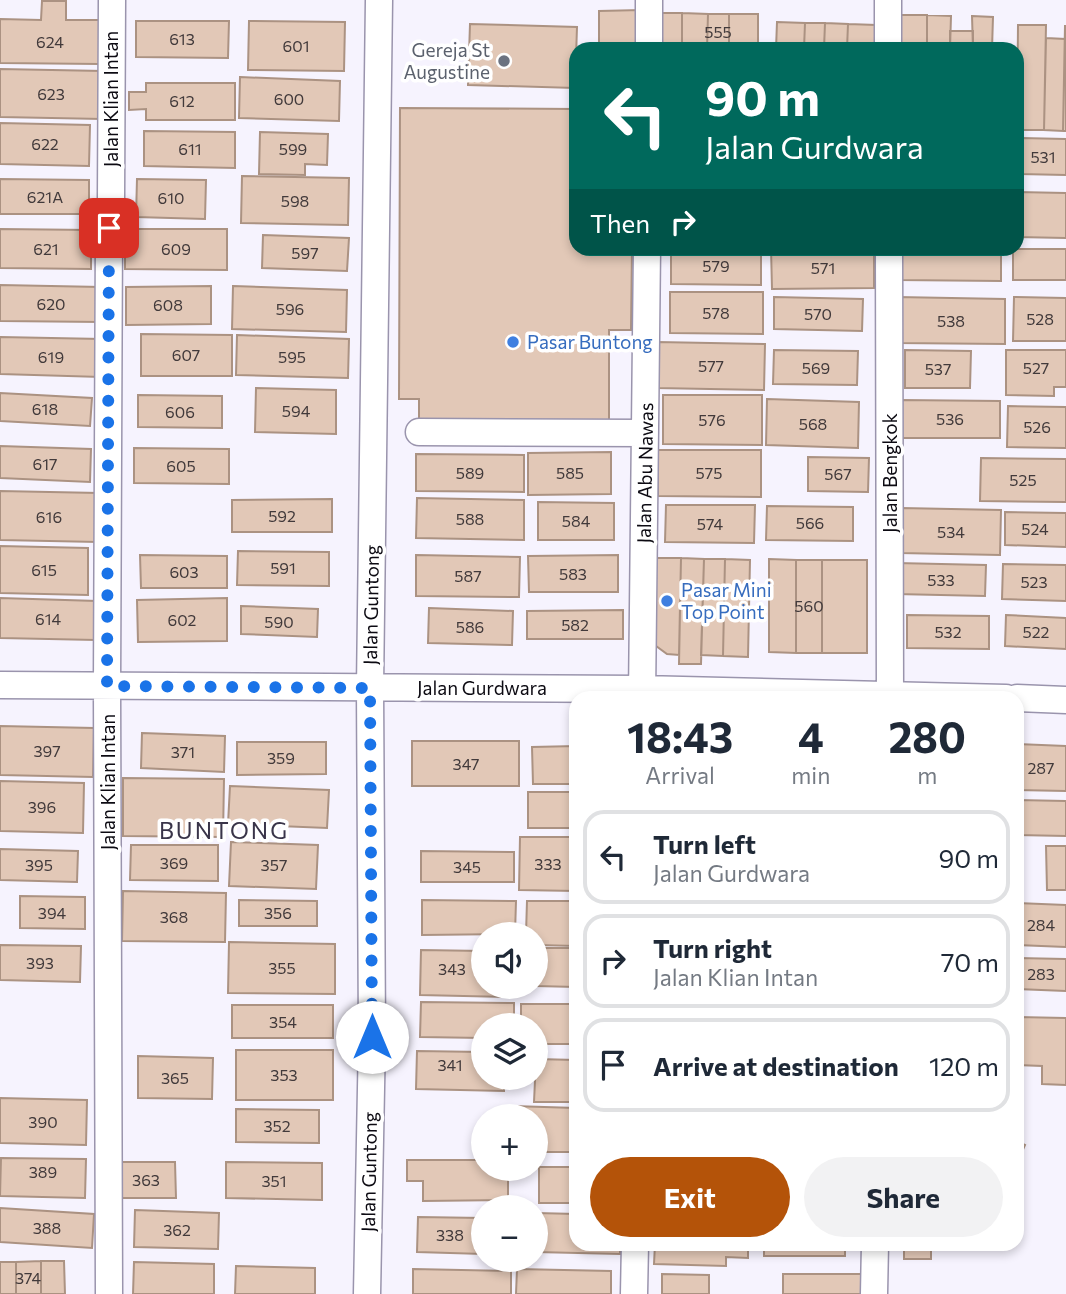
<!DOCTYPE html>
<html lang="en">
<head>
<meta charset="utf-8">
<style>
	:root { --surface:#fff; --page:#f2f2f3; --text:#1f2937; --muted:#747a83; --line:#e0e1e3; --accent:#b45309 }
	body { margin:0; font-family:Commissioner,sans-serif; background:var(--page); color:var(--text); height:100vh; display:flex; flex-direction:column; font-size:26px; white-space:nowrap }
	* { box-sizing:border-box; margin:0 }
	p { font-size:23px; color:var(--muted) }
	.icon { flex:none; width:38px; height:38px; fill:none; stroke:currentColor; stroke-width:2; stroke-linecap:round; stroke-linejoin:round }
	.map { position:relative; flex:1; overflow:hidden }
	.panel { position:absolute; left:569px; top:691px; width:455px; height:560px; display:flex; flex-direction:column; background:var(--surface); border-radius:21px; box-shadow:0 4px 10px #0003 }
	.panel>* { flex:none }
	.guide { position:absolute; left:569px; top:42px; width:455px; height:214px; border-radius:21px; box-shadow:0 4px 10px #0003; background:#00695c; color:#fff; overflow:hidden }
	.tools { position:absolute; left:471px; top:922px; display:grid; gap:14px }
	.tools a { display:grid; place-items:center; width:77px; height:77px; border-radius:50%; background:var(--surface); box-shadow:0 4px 10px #0003; font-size:35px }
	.pin { position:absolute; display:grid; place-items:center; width:60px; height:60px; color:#fff; margin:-30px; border-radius:14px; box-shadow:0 4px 10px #0006 }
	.me { position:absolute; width:77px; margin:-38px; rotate:0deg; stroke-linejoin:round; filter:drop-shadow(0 0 5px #0008) }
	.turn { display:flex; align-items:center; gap:24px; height:147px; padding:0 21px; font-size:32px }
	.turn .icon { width:91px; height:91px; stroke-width:2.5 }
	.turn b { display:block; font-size:49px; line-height:60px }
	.then { display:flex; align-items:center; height:66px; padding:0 21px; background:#0003; gap:14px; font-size:26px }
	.eta { display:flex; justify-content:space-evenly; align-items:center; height:119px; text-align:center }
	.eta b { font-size:42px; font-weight:700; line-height:49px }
	.primary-button { display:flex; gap:14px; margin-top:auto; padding:14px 21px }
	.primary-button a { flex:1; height:80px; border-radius:42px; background:var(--accent); color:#fff; font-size:28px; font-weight:700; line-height:80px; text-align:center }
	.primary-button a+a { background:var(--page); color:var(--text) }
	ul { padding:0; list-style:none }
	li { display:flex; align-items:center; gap:21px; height:94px; margin:0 14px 10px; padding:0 7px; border:4px solid var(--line); border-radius:21px }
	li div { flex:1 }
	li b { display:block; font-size:26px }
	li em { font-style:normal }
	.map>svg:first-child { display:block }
	.building { fill:#e2c8b7; stroke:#ab9282; stroke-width:2 }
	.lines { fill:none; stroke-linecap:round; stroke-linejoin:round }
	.minor-casing { stroke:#9a94ad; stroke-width:29 }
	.minor { stroke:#fff; stroke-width:26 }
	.route { stroke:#1a73e8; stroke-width:12; stroke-dasharray:0 21.6 }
	.worship-dot { fill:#6b7280; stroke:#fff; stroke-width:2.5 }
	.shop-dot { fill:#3f7fe0; stroke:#fff; stroke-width:2.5 }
	.labels { text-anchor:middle; stroke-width:7; stroke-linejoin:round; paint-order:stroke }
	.number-label { font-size:16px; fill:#423a3b }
	.worship-label { font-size:19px; fill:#5b616d; stroke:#fff; text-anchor:end }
	.street-label { font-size:19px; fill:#0c0a12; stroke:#fff }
	.shop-label { font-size:19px; fill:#366cbe; stroke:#fff; text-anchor:start }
	.quarter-label { font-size:23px; letter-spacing:2px; fill:#393449; stroke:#fff }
</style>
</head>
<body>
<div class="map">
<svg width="1066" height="1294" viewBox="0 0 1066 1294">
	<rect width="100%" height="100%" fill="#f6f3fe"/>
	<!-- building -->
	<path class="building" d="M 42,1 L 66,1 L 66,20 L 100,20 L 99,64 L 0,63 L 0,19 L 41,20 Z
		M 641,10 L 641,49 L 599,49 L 599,11 Z
		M 661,13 L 682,13 L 682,49 L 661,49 Z
		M 682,13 L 708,14 L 707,49 L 682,49 Z
		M 708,14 L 729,14 L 729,49 L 707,49 Z
		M 729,14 L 758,14 L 758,49 L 729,49 Z
		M 901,15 L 927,15 L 927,49 L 900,49 Z
		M 927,15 L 951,16 L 950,49 L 927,49 Z
		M 972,16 L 993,17 L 992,49 L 973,49 Z
		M 136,21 L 229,21 L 228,58 L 136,57 Z
		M 249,21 L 345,22 L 344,71 L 248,70 Z
		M 777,22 L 805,23 L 804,49 L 776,49 Z
		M 805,23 L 825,23 L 824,49 L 804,49 Z
		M 825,23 L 848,24 L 847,49 L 824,49 Z
		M 470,24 L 577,27 L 575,88 L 468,85 Z
		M 848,24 L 876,25 L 875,49 L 847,49 Z
		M 1018,25 L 1046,25 L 1044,130 L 1017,130 Z
		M 1065,26 L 1066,26 L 1066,131 L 1063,131 Z
		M 950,31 L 973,31 L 973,49 L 950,49 Z
		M 1046,38 L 1065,39 L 1063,131 L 1044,130 Z
		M 0,69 L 103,71 L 102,119 L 0,117 Z
		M 240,77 L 340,81 L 339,121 L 239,118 Z
		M 146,83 L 235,83 L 235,120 L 146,120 L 146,109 L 129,110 L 129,92 L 146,92 Z
		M 400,108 L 576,109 L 576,248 L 632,248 L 631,330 L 609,330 L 609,429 L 419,428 L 419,399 L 399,399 Z
		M 0,123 L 90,125 L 89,166 L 0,164 Z
		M 144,131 L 235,132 L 235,168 L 144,166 Z
		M 260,132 L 328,134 L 327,165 L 305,164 L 305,175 L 259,174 Z
		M 1021,138 L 1066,139 L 1066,175 L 1020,174 Z
		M 242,176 L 349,178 L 348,225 L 241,223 Z
		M 0,179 L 89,180 L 89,214 L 0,214 Z
		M 137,179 L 206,180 L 205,219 L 136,217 Z
		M 1017,192 L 1066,193 L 1066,238 L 1017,237 Z
		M 0,229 L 91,230 L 91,269 L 0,268 Z
		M 125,229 L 227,229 L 227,270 L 125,269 Z
		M 263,235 L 349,238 L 347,271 L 262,268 Z
		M 671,248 L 761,248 L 761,285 L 671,284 Z
		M 771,248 L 874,248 L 874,288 L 772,289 Z
		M 898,248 L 1001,248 L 1001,281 L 898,280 Z
		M 1013,249 L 1066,249 L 1066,280 L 1013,280 Z
		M 0,285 L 101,287 L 101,322 L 0,321 Z
		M 211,286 L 211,324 L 126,325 L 126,287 Z
		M 233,286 L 347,290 L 346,332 L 232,329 Z
		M 670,292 L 763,292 L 763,334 L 670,333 Z
		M 774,297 L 863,299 L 862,331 L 774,329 Z
		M 897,297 L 1005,299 L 1005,344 L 896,343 Z
		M 1014,297 L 1066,298 L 1066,341 L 1013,341 Z
		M 141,334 L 232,335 L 232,376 L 141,376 Z
		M 237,335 L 349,339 L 348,378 L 236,375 Z
		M 0,337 L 102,339 L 101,377 L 0,374 Z
		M 657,342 L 765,344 L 764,390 L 656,388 Z
		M 774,350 L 858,351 L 857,385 L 773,384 Z
		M 905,350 L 971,351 L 970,388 L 905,388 Z
		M 1006,350 L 1066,350 L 1066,387 L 1054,387 L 1054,396 L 1006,395 Z
		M 256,388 L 336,390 L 336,434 L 255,432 Z
		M 0,393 L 92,398 L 90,426 L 0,421 Z
		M 138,395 L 222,396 L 222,428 L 138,427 Z
		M 663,395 L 762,395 L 762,445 L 663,444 Z
		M 767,399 L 859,402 L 858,448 L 766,445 Z
		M 900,400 L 1000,401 L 1000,438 L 900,438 Z
		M 1008,406 L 1066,407 L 1066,448 L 1007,447 Z
		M 0,446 L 91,449 L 90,482 L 0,478 Z
		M 134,448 L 229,449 L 229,484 L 134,483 Z
		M 658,450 L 761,450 L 761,497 L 658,496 Z
		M 611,452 L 611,494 L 528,495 L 528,453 Z
		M 416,454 L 524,455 L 524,492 L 416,491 Z
		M 808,457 L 869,458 L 868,492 L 808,491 Z
		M 981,458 L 1066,459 L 1066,502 L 980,501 Z
		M 0,491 L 99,493 L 98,542 L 0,540 Z
		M 417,498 L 524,500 L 524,540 L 416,538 Z
		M 332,499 L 332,532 L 232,532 L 232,500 Z
		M 538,502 L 614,503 L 614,540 L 538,540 Z
		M 666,505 L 755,505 L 754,543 L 665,542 Z
		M 767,506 L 853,507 L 853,541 L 766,540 Z
		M 901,508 L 1001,510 L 1000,555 L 900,553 Z
		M 1005,512 L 1066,513 L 1066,547 L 1005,545 Z
		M 0,546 L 88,548 L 88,595 L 0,593 Z
		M 238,551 L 329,552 L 329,586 L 237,585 Z
		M 140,555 L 227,556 L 227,588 L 141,588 Z
		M 416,555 L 520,557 L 519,597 L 416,596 Z
		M 618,555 L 618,592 L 529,592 L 528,556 Z
		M 654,558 L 681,558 L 679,655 L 667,654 L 652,643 Z
		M 681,558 L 704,559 L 701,664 L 679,664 Z
		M 704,559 L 725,559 L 723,656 L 701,655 Z
		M 725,559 L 750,560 L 748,657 L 723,656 Z
		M 769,559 L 796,560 L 796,653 L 769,652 Z
		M 796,560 L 822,560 L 822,653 L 796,653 Z
		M 822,560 L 867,560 L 867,653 L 822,653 Z
		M 896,563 L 986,565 L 985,596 L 896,594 Z
		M 1003,564 L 1066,565 L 1066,601 L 1002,599 Z
		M 0,598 L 97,601 L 96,640 L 0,638 Z
		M 227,598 L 227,641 L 138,642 L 137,600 Z
		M 241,606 L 318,609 L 317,637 L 241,634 Z
		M 429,608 L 513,611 L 512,645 L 428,643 Z
		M 623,610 L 623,639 L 527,639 L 527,611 Z
		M 907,615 L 989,616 L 989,649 L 907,648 Z
		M 1006,615 L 1066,618 L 1066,649 L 1005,646 Z
		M 0,726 L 94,728 L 93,777 L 0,775 Z
		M 142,733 L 225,736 L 224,772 L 141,768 Z
		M 412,741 L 519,741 L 519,786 L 412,786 Z
		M 237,742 L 326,742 L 326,774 L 237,775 Z
		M 1017,744 L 1066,746 L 1066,791 L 1017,790 Z
		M 576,746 L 576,784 L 533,784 L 532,747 Z
		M 123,778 L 224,779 L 223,837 L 123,836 Z
		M 0,781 L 84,783 L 83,833 L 0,831 Z
		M 230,786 L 329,790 L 327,828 L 228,824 Z
		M 528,792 L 576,792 L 576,828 L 528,828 Z
		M 1017,800 L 1066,801 L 1066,836 L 1017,835 Z
		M 520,837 L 576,837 L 576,891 L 519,890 Z
		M 231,842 L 318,845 L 316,889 L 229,886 Z
		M 131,845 L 218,845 L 218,881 L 130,880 Z
		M 1046,846 L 1066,846 L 1066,890 L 1047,890 Z
		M 0,849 L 78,851 L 77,882 L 0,880 Z
		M 421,851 L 514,852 L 514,882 L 421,882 Z
		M 123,891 L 226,893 L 225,942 L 122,941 Z
		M 20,896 L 85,897 L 85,929 L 20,928 Z
		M 239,900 L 317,901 L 317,926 L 239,926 Z
		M 422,900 L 516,901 L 515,934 L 422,935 Z
		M 527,901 L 576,901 L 576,946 L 536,945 L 536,934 L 526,934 Z
		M 1017,903 L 1066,905 L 1066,947 L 1017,945 Z
		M 229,942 L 335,944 L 335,994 L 228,993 Z
		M 0,945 L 81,946 L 80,982 L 0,980 Z
		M 536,948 L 576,948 L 576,987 L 536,986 Z
		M 421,950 L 483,951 L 483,987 L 507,987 L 507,997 L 420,995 Z
		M 1017,958 L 1066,959 L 1066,991 L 1017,989 Z
		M 421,1002 L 514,1003 L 514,1026 L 483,1026 L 483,1038 L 420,1037 Z
		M 521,1004 L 576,1004 L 576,1044 L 536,1044 L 536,1026 L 521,1026 Z
		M 232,1005 L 333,1005 L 333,1038 L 232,1038 Z
		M 1017,1017 L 1066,1018 L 1066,1085 L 1042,1084 L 1042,1066 L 1017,1065 Z
		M 236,1050 L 333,1050 L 333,1100 L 236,1100 Z
		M 417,1051 L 483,1052 L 483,1078 L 504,1078 L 504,1091 L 416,1089 Z
		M 138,1056 L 213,1058 L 212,1099 L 138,1098 Z
		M 536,1059 L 576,1060 L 576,1102 L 534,1102 Z
		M 0,1098 L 87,1100 L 86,1145 L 0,1143 Z
		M 512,1106 L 576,1108 L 576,1152 L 536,1152 L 536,1116 L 512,1116 Z
		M 236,1109 L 319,1110 L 319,1143 L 236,1142 Z
		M 1017,1141 L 1025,1145 L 1017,1163 Z
		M 1,1158 L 86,1159 L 85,1198 L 0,1196 Z
		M 407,1160 L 483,1160 L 483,1169 L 508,1169 L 508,1200 L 423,1201 L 423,1181 L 407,1181 Z
		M 116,1162 L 175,1162 L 176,1198 L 116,1198 Z
		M 226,1162 L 322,1163 L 322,1200 L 226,1198 Z
		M 539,1167 L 576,1167 L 576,1203 L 539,1203 Z
		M 0,1208 L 94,1214 L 92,1248 L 0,1242 Z
		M 135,1210 L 219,1213 L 218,1249 L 134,1247 Z
		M 536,1213 L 576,1214 L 576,1244 L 620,1244 L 620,1254 L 536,1252 Z
		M 418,1217 L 483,1218 L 483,1254 L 417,1252 Z
		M 655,1244 L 748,1244 L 748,1258 L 726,1257 L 726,1266 L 654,1264 Z
		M 764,1244 L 845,1244 L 845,1256 L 764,1256 Z
		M 904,1244 L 931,1244 L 931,1259 L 904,1259 Z
		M 41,1261 L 64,1261 L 65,1294 L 41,1294 Z
		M 41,1261 L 41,1294 L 16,1294 L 16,1262 Z
		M 0,1262 L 16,1262 L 16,1294 L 0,1294 Z
		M 134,1262 L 214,1264 L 214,1294 L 133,1294 Z
		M 236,1266 L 315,1268 L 315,1294 L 235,1294 Z
		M 413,1269 L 511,1271 L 511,1294 L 413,1294 Z
		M 517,1269 L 611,1271 L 611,1294 L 516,1294 Z
		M 662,1274 L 709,1275 L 709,1294 L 662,1294 Z
		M 783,1274 L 861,1274 L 861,1294 L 783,1294 Z"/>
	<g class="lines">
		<!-- minor casing -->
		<g class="minor-casing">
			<path id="minor" d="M 888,0 L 888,49
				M 649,49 L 649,0
				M 111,199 L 112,0
				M 109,228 L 107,686 L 109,1294
				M 889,248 L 890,698
				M 419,432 L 645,433
				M 0,685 L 642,689 L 1006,698
				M 642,698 L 647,248
				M 1017,698 L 1066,700
				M 367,1294 L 372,1037 L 370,688 L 379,0
				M 634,1294 L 635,1244
				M 874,1294 L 875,1244"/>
		</g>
		<!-- minor -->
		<use href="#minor" class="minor"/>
	</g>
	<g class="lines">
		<!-- route -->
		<path class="route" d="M 109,228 L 107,686 L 370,688 L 372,1037"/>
	</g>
	<!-- markers -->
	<circle class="worship-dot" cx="504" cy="61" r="7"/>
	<g class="shop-dot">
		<circle cx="513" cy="342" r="7"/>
		<circle cx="667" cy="601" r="7"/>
	</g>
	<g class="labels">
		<!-- number labels -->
		<g class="number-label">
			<text x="718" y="38">555</text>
			<text x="182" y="45">613</text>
			<text x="50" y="48">624</text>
			<text x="296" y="52">601</text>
			<text x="51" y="100">623</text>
			<text x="289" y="105">600</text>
			<text x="182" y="107">612</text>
			<text x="45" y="150">622</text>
			<text x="190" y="155">611</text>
			<text x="293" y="155">599</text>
			<text x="1043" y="163">531</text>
			<text x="45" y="203">621A</text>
			<text x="171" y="204">610</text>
			<text x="295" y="207">598</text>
			<text x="46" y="255">621</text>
			<text x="176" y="255">609</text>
			<text x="305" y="259">597</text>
			<text x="716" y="272">579</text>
			<text x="823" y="274">571</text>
			<text x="51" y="310">620</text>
			<text x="168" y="311">608</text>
			<text x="290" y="315">596</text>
			<text x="716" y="319">578</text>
			<text x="818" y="320">570</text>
			<text x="1040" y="325">528</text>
			<text x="951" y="327">538</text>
			<text x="186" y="361">607</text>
			<text x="51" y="363">619</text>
			<text x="292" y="363">595</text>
			<text x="711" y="372">577</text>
			<text x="816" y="374">569</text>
			<text x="1036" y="374">527</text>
			<text x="938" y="375">537</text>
			<text x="45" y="415">618</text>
			<text x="296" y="417">594</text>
			<text x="180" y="418">606</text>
			<text x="950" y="425">536</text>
			<text x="712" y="426">576</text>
			<text x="813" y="430">568</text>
			<text x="1037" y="433">526</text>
			<text x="45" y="470">617</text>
			<text x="181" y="472">605</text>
			<text x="470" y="479">589</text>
			<text x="570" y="479">585</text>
			<text x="709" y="479">575</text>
			<text x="838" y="480">567</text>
			<text x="1023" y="486">525</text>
			<text x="282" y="522">592</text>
			<text x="49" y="523">616</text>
			<text x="470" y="525">588</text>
			<text x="576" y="527">584</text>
			<text x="810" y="529">566</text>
			<text x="710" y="530">574</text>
			<text x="1035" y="535">524</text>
			<text x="951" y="538">534</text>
			<text x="283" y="574">591</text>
			<text x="44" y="576">615</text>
			<text x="184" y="578">603</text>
			<text x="573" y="580">583</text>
			<text x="468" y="582">587</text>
			<text x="941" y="586">533</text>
			<text x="1034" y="588">523</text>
			<text x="809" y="612">560</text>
			<text x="48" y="625">614</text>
			<text x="182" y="626">602</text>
			<text x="279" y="628">590</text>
			<text x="575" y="631">582</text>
			<text x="470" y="633">586</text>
			<text x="948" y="638">532</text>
			<text x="1036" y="638">522</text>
			<text x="47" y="757">397</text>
			<text x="183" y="758">371</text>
			<text x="281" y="764">359</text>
			<text x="466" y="770">347</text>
			<text x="1041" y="774">287</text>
			<text x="42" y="813">396</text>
			<text x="174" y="869">369</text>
			<text x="548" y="870">333</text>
			<text x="39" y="871">395</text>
			<text x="274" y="871">357</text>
			<text x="467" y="873">345</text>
			<text x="52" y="919">394</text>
			<text x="278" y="919">356</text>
			<text x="174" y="923">368</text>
			<text x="1041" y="931">284</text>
			<text x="40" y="969">393</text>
			<text x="282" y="974">355</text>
			<text x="452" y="975">343</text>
			<text x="1041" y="980">283</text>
			<text x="283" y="1028">354</text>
			<text x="450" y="1071">341</text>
			<text x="284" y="1081">353</text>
			<text x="175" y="1084">365</text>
			<text x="43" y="1128">390</text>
			<text x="277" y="1132">352</text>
			<text x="43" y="1178">389</text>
			<text x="146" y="1186">363</text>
			<text x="274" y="1187">351</text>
			<text x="47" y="1234">388</text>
			<text x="177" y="1236">362</text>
			<text x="450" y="1241">338</text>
			<text x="28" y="1284">374</text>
		</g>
		<!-- worship labels -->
		<g class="worship-label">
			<text x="490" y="57">Gereja St<tspan x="490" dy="22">Augustine</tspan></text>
		</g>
		<!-- street labels -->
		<g class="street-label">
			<text transform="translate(111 99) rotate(-90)" y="7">Jalan Klian Intan</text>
			<text transform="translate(645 473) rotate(-89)" y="7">Jalan Abu Nawas</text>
			<text transform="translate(890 473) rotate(-90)" y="7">Jalan Bengkok</text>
			<text transform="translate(371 605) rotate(-89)" y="7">Jalan Guntong</text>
			<text x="482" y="695">Jalan Gurdwara</text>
			<text transform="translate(108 782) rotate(-90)" y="7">Jalan Klian Intan</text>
			<text transform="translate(369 1172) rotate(-89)" y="7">Jalan Guntong</text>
		</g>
		<!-- shop labels -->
		<g class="shop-label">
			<text x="527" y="349">Pasar Buntong</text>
			<text x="681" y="597">Pasar Mini<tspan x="681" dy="22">Top Point</tspan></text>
		</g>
		<!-- quarter labels -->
		<g class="quarter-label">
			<text x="224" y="839">BUNTONG</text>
		</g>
	</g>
</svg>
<div class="tools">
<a><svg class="icon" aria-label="sound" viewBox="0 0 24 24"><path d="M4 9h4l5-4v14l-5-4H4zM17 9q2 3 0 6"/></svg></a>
<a><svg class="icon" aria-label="layers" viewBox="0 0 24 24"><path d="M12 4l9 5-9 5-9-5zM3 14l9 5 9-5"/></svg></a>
<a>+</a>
<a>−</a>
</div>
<div class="pin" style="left:109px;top:228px;background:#d93025"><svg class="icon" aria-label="arrive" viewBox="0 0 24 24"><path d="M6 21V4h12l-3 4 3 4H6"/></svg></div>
<svg class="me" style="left:372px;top:1037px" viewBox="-20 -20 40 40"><circle r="19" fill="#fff"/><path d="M0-13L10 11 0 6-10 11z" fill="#1a73e8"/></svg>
<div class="guide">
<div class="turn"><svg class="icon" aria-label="left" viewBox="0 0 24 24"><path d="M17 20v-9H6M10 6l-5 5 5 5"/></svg><div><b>90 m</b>Jalan Gurdwara</div></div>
<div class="then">Then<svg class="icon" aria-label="right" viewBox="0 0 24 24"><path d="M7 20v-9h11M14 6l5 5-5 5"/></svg></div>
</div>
<section class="panel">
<div class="eta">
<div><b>18:43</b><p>Arrival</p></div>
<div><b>4</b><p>min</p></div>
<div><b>280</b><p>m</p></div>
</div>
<ul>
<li><svg class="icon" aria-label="left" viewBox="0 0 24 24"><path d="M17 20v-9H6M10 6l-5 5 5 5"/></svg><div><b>Turn left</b><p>Jalan Gurdwara</p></div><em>90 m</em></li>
<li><svg class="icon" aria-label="right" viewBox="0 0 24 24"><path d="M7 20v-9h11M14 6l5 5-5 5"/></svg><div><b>Turn right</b><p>Jalan Klian Intan</p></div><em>70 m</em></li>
<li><svg class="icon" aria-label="arrive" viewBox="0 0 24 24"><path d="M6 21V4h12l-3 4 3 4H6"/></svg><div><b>Arrive at destination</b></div><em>120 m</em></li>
</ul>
<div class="primary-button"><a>Exit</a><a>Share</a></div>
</section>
</div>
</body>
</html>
